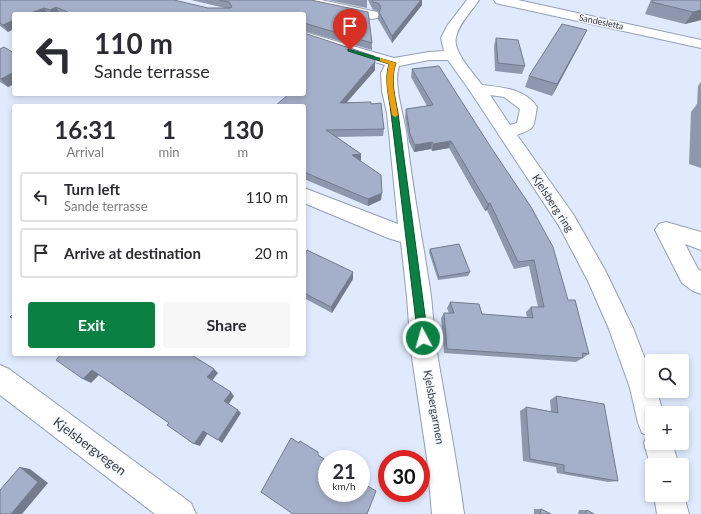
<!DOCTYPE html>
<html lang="en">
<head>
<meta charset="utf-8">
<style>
	:root { --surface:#fff; --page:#f7f7f7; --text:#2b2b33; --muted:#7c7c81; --line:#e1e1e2; --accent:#0b8043 }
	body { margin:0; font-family:Lato,sans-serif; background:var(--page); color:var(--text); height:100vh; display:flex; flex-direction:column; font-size:15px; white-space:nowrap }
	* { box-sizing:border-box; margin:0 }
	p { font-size:13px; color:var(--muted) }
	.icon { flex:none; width:22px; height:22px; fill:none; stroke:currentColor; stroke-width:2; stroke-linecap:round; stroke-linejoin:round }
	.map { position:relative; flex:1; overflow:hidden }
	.side { position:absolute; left:12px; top:104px; width:294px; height:252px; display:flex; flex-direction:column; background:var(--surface); border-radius:4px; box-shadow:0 2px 6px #0003 }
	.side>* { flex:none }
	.top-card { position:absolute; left:12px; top:12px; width:294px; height:84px; border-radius:4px; box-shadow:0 2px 6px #0003; background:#fff; color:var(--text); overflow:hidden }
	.tools { position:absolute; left:645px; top:354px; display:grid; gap:8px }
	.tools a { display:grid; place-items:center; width:44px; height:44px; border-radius:4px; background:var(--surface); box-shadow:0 2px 6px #0003; font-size:20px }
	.speed { position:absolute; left:318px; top:450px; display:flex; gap:8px; font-size:20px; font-weight:700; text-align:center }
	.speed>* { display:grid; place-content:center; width:52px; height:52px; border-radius:50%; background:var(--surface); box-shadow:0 2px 6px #0003; line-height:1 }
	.speed small { font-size:10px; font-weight:400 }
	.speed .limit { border:6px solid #d22; background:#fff; color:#111 }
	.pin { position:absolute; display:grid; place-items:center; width:34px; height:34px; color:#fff; margin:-41px -17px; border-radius:50% 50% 50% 0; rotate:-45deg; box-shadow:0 0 4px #0007 }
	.pin .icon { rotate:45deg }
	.me { position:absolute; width:44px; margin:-22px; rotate:354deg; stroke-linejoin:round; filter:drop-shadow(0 0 3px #0008) }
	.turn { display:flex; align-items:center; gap:14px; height:84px; padding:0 16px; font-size:18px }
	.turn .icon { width:52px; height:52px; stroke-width:2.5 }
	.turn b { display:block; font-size:28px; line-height:34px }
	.eta { display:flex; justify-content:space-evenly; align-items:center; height:68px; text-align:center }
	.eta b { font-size:24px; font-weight:700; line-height:28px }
	.cta { display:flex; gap:8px; margin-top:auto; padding:8px 16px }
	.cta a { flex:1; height:46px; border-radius:4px; background:var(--accent); color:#fff; font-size:16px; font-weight:700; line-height:46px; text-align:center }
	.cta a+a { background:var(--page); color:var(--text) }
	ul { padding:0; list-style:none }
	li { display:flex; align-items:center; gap:12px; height:50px; margin:0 8px 6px; padding:0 8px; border:2px solid var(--line); border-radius:4px }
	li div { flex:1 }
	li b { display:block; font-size:15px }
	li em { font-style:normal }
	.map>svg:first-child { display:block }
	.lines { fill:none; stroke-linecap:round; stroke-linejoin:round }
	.minor-casing { stroke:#939eb7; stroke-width:2 }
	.minor { fill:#fff; fill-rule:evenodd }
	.wall { fill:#8d97ad }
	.shaded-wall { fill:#737b8d }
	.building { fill:#a4b0c9; stroke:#737b8d }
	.route { fill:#0b8043; stroke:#07532c }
	.slow { fill:#f59e0b }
	.labels { text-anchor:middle; stroke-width:3; stroke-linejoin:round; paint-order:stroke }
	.far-street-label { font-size:9px; fill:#343943; stroke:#f4f7fc }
	.street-label { font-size:11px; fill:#343943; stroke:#f4f7fc }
	.near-street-label { font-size:13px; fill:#343943; stroke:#f4f7fc }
</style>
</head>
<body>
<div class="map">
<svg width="701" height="514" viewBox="0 0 701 514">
	<rect width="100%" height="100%" fill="#dfeafe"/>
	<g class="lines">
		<!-- minor casing -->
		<g class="minor-casing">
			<path id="minor" d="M 298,0 L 321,0 L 377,12 L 379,15 L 377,18 L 372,19 L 300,3 Z
				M 467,0 L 479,0 C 472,11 459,23 456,37 C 452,51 474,74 482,85 C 501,87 526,89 537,107 C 533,127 537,128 517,135 L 573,214 L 605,270 L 633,328 L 652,377 L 652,391 L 657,391 L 663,413 L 652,413 L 652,443 L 672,443 L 679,465 L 652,465 L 652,472 L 644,443 L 647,435 L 642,433 L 638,423 L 630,388 L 609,329 L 588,281 L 559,226 L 470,91 L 448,60 L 429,60 L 399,66 C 393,83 403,113 406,131 C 412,187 423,241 431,296 C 433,315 434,334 437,353 C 446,407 457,460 464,514 L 432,514 L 427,458 L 411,351 L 407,297 L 401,242 L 388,238 L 304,203 L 304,188 L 398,224 L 387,113 L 382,91 L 381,73 L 385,65 L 304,40 L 304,32 L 394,58 L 429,52 L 444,51 L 441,38 L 447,26 ZM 490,95 L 504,97 L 520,109 L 517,123 L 510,125 Z
				M 494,0 L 518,0 L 701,40 L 701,48 L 500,4 L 496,3 Z
				M 666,222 L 701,232 L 701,250 L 685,244 L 698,269 L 701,271 L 701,294 L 693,291 L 682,283 L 655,230 L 659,224 Z
				M 0,365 L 9,369 L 191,503 L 196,514 L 155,514 L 0,395 Z
				M 682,489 L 689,514 L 657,514 L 654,495 L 682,495 Z"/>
		</g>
		<!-- minor -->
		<use href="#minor" class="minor"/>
	</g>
	<!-- wall -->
	<path class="wall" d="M 0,0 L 208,8 L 225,8 L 191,0 L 311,0 L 372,43 L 372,50 L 304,31 L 304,14 L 14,14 L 8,32 L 0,26 Z
		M 328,0 L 367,0 L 367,8 Z
		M 368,0 L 422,0 L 422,5 L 392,43 L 378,19 L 379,12 L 377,11 L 373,10 Z
		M 651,0 L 701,0 L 701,20 L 685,24 L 645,14 Z
		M 496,38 L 525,66 L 522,74 L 495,71 L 494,46 Z
		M 581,42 L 552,96 L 525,87 L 529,76 Z
		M 0,49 L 14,53 L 14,84 L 8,87 L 0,82 Z
		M 375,62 L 375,70 L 347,102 L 371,104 L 384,129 L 383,136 L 337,137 L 361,154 L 361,161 L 360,161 L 381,200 L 368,206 L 304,179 L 304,106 Z
		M 412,69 L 568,300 L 589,354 L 576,362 L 444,353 L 441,318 L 444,313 L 449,313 L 447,308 L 450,302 L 482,314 L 527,318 L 526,312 L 531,307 L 538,307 L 529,266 L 514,269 L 487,210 L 485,211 L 449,148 L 432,151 L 431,149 L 414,152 L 409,142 L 405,117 L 406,109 L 427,106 L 411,77 Z
		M 701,82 L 701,168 L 689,164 L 691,112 L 697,104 L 698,86 Z
		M 430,249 L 470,272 L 468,276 L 438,280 L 429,252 Z
		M 304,255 L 353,279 L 332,313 L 304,298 Z
		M 556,396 L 618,481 L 608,482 L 557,473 L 556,467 L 523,461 L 520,411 L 526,407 L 551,412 L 550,400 Z
		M 534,509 L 541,509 L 551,514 L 534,514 Z
		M 579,510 L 587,510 L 594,514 L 578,514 Z"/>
	<!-- shaded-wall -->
	<path class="shaded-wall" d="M 421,0 L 422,0 L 422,5 L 392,43 L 392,36 Z
		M 56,7 L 60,14 L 52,14 L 50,10 Z
		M 44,8 L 48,14 L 28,14 Z
		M 701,10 L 701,20 L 685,24 L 693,12 Z
		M 14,20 L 14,29 L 8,32 L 3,25 Z
		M 587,30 L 581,42 L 552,96 L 557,84 Z
		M 375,62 L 375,70 L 340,110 L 340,103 Z
		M 14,72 L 14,84 L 8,87 L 1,79 Z
		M 451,141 L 449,148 L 432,151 L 433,144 Z
		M 432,142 L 431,149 L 414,152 L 415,145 Z
		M 361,154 L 361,161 L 352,162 L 352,155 Z
		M 382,193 L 381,200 L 368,206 L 368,199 Z
		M 490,203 L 487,210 L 485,211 L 488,204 Z
		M 353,272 L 353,279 L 332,313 L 331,307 Z
		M 214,369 L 218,373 L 211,382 L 207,377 Z
		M 92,370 L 100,374 L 91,383 L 83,379 Z
		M 231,392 L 234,396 L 228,405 L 224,401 Z
		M 238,410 L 241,413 L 222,443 L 218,440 Z
		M 203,431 L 208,433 L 200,446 L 194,444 Z
		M 20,467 L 30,469 L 48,483 L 22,514 L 11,514 Z"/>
	<!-- building -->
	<path class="building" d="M 0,0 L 174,0 L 208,8 L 230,8 L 232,7 L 229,2 L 219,0 L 311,0 L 368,12 L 372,43 L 304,23 L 304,14 L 72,14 L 56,7 L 50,10 L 44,8 L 28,14 L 14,14 L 14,20 L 3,25 L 0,23 Z
		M 372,0 L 421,0 L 392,36 L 379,12 L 381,7 L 378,3 L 373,2 Z
		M 653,0 L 701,0 L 701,10 L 693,12 L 652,2 Z
		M 562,24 L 587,30 L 557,84 L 529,76 Z
		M 304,33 L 374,56 L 375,62 L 340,103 L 371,102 L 371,104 L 381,103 L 384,129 L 326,130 L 361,154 L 352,155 L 381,175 L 382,193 L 368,199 L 304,172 L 304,106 L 275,106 L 289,94 L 304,94 Z
		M 496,38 L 518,40 L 525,66 L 498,63 Z
		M 4,47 L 14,53 L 14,72 L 1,79 L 0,78 L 0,49 Z
		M 439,66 L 492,149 L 531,207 L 553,247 L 568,300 L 575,300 L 589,354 L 582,353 L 583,358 L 447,349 L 444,313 L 454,313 L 450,302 L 479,304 L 482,314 L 533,318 L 531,307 L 544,307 L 534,260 L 518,262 L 490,203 L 488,204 L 451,141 L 433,144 L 432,142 L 415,145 L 410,134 L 406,109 L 433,105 L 412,69 Z
		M 459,244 L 470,272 L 439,277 L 430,249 Z
		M 307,250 L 353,272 L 331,307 L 304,293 L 304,255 Z
		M 14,313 L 14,319 L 10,317 Z
		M 61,354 L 190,354 L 214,369 L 207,377 L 231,392 L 224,401 L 238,410 L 218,440 L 203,431 L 194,444 L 167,425 L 169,423 L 92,370 L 83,379 L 56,360 Z
		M 556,396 L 604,404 L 618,481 L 564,472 L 564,465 L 530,459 L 526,407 L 558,413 Z
		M 291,438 L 299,443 L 300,441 L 318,452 L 318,455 L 327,461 L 327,493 L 361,493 L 361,482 L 376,491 L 367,514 L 293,514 L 261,492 Z
		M 20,467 L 38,482 L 11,514 L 0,514 L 0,490 Z
		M 541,509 L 551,514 L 540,514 Z
		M 587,510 L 594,514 L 586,514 Z"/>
	<!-- route -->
	<path class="route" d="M 348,49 L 396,63 C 390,80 395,96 398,113 L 428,338 L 426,341 L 423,343 L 419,341 L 418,338 L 391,113 C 389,96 384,80 389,64 L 348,51 Z"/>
	<!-- slow -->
	<path class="slow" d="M 380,58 L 396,63 C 390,80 395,97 398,115 L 397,116 L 395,117 L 392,115 C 389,97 384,81 389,64 L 380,61 Z"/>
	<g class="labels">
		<!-- far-street labels -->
		<g class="far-street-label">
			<text transform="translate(601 22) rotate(12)" y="3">Sandesletta</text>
		</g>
		<!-- street labels -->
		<g class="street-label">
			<text transform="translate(553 203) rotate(57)" y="4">Kjelsberg ring</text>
			<text transform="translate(434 407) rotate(80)" y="4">Kjelsbergarmen</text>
		</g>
		<!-- near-street labels -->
		<g class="near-street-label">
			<text transform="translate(90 446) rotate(37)" y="5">Kjelsbergvegen</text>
		</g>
	</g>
</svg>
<div class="tools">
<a><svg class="icon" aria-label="search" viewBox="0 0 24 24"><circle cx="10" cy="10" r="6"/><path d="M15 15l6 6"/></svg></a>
<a>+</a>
<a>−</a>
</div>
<div class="speed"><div>21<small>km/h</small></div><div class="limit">30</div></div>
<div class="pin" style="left:350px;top:50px;background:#d93025"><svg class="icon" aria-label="arrive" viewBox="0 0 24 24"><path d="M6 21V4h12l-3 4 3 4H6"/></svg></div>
<svg class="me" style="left:423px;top:338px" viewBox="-20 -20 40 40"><circle r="17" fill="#0b8043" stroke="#fff" stroke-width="3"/><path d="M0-11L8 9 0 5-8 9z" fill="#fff"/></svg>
<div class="top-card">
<div class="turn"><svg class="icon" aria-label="left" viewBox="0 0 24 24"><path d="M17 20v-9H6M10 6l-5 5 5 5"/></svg><div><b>110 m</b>Sande terrasse</div></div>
</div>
<section class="side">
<div class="eta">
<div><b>16:31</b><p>Arrival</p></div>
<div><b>1</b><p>min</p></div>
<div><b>130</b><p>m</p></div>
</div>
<ul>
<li><svg class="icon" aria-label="left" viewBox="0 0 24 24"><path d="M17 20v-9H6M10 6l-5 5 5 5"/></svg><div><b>Turn left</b><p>Sande terrasse</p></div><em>110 m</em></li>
<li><svg class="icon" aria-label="arrive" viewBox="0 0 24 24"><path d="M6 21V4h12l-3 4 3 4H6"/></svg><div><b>Arrive at destination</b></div><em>20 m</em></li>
</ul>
<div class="cta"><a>Exit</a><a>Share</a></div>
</section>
</div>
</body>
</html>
